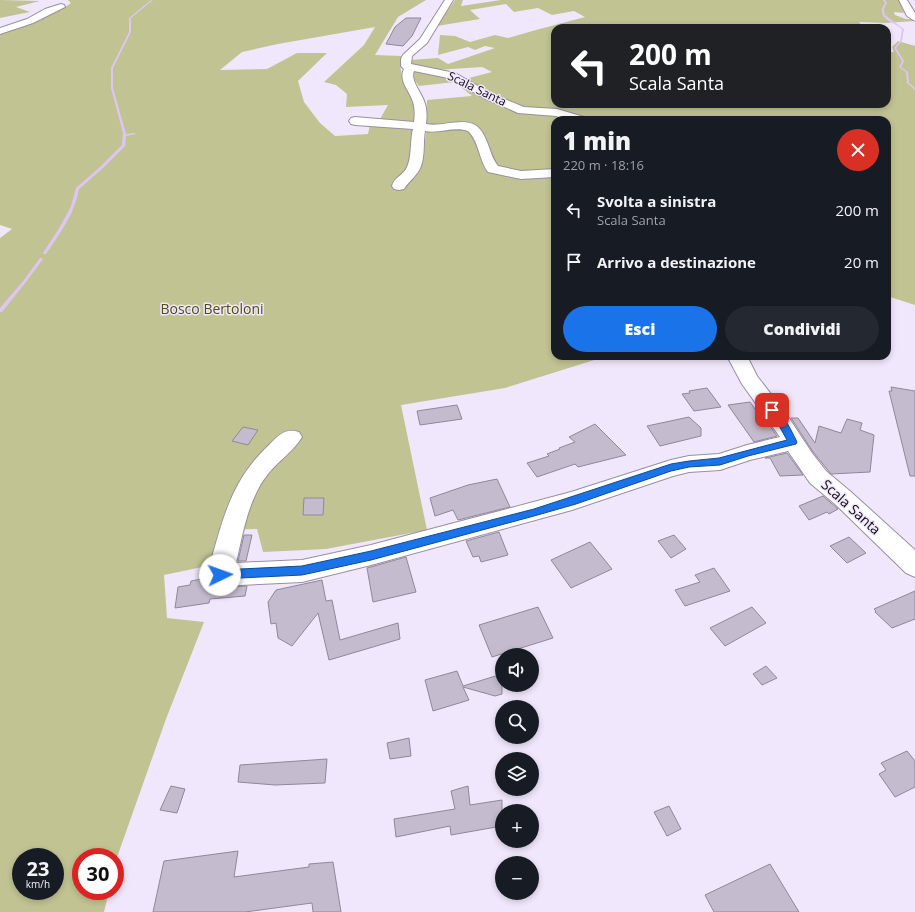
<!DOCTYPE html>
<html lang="it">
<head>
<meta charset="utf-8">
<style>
	:root { --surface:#171b24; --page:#242831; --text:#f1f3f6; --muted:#9ea1a6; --accent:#1a73e8 }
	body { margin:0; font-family:"Open Sans",sans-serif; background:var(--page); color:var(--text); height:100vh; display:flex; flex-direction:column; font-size:15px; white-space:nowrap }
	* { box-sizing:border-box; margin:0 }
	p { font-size:13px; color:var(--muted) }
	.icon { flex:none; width:22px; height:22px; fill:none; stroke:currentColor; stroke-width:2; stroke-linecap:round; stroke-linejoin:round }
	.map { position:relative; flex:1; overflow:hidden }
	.panel { position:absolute; left:551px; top:116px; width:340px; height:244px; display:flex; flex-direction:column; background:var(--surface); border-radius:12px; box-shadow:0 2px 6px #0003 }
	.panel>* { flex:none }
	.banner { position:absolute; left:551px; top:24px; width:340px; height:84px; border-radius:12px; box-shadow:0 2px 6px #0003; background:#202124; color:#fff; overflow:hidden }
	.tools { position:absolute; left:495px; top:648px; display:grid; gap:8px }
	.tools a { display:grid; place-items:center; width:44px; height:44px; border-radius:50%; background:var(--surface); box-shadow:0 2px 6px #0003; font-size:20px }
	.speed { position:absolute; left:12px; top:848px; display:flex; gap:8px; font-size:20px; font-weight:700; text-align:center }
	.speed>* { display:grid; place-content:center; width:52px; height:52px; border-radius:50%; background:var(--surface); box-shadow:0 2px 6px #0003; line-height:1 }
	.speed small { font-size:10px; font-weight:400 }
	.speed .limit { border:6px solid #d22; background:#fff; color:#111 }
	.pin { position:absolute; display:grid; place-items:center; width:34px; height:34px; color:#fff; margin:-17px; border-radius:8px; box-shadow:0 2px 6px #0006 }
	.me { position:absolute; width:44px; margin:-22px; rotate:87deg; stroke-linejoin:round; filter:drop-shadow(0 0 3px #0008) }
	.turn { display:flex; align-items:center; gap:14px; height:84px; padding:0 12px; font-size:18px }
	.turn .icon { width:52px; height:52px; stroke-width:2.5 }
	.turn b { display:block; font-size:28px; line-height:34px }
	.round { display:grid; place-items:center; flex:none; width:42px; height:42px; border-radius:21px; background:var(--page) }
	.head { display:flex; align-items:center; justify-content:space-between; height:68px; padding:0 12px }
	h1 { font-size:24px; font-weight:800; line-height:30px }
	.cta { display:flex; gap:8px; margin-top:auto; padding:8px 12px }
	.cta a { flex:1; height:46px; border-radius:24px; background:var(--accent); color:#fff; font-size:16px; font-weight:800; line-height:46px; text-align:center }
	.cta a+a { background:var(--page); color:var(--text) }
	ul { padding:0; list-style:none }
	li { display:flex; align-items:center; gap:12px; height:52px; padding:0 12px }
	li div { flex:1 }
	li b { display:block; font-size:15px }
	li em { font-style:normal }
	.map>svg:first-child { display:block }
	.green { fill:#c2c393; fill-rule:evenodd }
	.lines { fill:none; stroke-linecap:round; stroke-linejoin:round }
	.stream { fill:#dfc5f7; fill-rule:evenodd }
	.building { fill:#c5bbcf; stroke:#91879a }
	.minor-casing { stroke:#988ea1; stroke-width:2 }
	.minor { fill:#fff; fill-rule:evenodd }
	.route { fill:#1a73e8; stroke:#114b97 }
	.labels { text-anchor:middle; stroke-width:3; stroke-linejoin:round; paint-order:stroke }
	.far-street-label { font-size:12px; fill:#0f0b12; stroke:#f1e7fc }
	.park-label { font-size:14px; fill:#4c4c16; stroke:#f1e7fc }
	.street-label { font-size:14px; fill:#0f0b12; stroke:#f1e7fc }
</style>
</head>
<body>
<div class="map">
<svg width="915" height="912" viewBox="0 0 915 912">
	<rect width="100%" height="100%" fill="#f1e7fc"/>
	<!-- green -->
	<path class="green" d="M 0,0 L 40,1 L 16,7 L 30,12 L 0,18 Z
		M 68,0 L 426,0 L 398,17 L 375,55 L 402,56 L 400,63 L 402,77 L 414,102 L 414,123 L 405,187 L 421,167 L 427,128 L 427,100 L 472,96 L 455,82 L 419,86 L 413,78 L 412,73 L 415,71 L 441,75 L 456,80 L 482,95 L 570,120 L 555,120 L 555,356 L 607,356 L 505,388 L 401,405 L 427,530 L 326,549 L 263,552 L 257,529 L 223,530 L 212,565 L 164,575 L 167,618 L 204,622 L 166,719 L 115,863 L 115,857 L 81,857 L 81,891 L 109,891 L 104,912 L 0,912 L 0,238 L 12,229 L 0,225 L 0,32 L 67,6 L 71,3 ZM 375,27 L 364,45 L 324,82 L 336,85 L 347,94 L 346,107 L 388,105 L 380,119 L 370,125 L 368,134 L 335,136 L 320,123 L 304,102 L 298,81 L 327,53 L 297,53 L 267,69 L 220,70 L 242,52 L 278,44 ZM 21,857 L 55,857 L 55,891 L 21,891 Z
		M 455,0 L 463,0 L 461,6 L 501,0 L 899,0 L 904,13 L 894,12 L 895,15 L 906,19 L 912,19 L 915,21 L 886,23 L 859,22 L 864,28 L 555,28 L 555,104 L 887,104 L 887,52 L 894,52 L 892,47 L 898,41 L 915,46 L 915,305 L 887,296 L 887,120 L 586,120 L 564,111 L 525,107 L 489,92 L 465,79 L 492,72 L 482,67 L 436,70 L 412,65 L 410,60 L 438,58 L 448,64 L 495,48 L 485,46 L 475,50 L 468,47 L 438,55 L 440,35 L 455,36 L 470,42 L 495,35 L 508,38 L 536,30 L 585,17 L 574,11 L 552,15 L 538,8 L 514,12 L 506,4 L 470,10 L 480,19 L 437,26 Z"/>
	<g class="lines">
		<!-- stream -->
		<path class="stream" d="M 151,0 L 153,0 L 131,18 L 131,32 L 113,68 L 113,88 L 126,134 L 134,133 L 136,134 L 126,136 L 125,146 L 103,168 L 79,189 L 77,198 L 71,214 L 62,230 L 46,254 L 44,254 L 43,253 L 58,230 L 67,214 L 71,206 L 76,188 L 101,166 L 122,145 L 123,133 L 111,88 L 111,68 L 129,32 L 129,18 Z
			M 883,0 L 885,0 L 887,3 C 884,7 883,10 885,15 L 904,29 L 902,41 L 896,48 L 904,61 L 901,67 L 908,72 L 909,83 L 915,88 L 915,90 L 907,83 L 906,72 L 899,67 L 902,61 L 894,48 L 900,41 L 902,29 C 892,21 875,18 885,3 Z
			M 40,258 L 41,258 L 43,259 L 26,282 L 2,312 L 0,312 L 0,308 L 24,280 Z"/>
	</g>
	<!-- building -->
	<path class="building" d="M 406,18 L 421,18 L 412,36 L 403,46 L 386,44 L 395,27 Z
		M 891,387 L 915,391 L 915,476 L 910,476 L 889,391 L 892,391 Z
		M 707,388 L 721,407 L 694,411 L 682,394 L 690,393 L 689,391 Z
		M 750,402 L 762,419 L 765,419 L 777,436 L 754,442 L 728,405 Z
		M 457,405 L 462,419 L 420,425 L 417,411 Z
		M 689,417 L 701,428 L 701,436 L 660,446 L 647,426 Z
		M 791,418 L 798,418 L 815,443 L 819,426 L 841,433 L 847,419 L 862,423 L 860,430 L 874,435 L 870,472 L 831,474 L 813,452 Z
		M 595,424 L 626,455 L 578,467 L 575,464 L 537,477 L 527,463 L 549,456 L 547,454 L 560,449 L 559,448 L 575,442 L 569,437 Z
		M 243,427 L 258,430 L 248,445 L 232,441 Z
		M 787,453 L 803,475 L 780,476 L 770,458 L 765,458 Z
		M 497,479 L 510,507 L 458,520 L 453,510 L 435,516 L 430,498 L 468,485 Z
		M 823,496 L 838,509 L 829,514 L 827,512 L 809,520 L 799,506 Z
		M 304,498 L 324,498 L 323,515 L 303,515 Z
		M 499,532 L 508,555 L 481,562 L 479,556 L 473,557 L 466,541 Z
		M 244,535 L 252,535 L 246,561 L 238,561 Z
		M 674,535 L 686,549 L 671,558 L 658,541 Z
		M 849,537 L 866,553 L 847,563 L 830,546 Z
		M 590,542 L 612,569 L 571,588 L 551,560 Z
		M 406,557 L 416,592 L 373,602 L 367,568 Z
		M 714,568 L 730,591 L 685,606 L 675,590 L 700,582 L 695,575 Z
		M 207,578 L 211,584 L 220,587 L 247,586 L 245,596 L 210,599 L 209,603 L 175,608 L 178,587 L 190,585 L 191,581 Z
		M 322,580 L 326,601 L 332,600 L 340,640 L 398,623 L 400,639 L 329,660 L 318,613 L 292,646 L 278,638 L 276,623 L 271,624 L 268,602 L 276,590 Z
		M 915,591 L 915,619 L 892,628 L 875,612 L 876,611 L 874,609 Z
		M 538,607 L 553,638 L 492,657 L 479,625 Z
		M 752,607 L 766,623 L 725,646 L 710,628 Z
		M 766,666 L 777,678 L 762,685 L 753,674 Z
		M 457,671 L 463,686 L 502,674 L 502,694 L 495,696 L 463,687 L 469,700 L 433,711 L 425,680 Z
		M 409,738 L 411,756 L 390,759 L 387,743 Z
		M 907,751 L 915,761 L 915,787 L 895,797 L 879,774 L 886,770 L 881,763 Z
		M 327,759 L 325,783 L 275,785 L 238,782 L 240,765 Z
		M 171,786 L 185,789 L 177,813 L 160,810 Z
		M 468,786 L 470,805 L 502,800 L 502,826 L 451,835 L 450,826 L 396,837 L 394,819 L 455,809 L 451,791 Z
		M 669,806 L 681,829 L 667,836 L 654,812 Z
		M 238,851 L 234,877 L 309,867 L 309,864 L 333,862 L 341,912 L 313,912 L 312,903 L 245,912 L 153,912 L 164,861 Z
		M 770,864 L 799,912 L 714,912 L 705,895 Z"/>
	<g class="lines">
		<!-- minor casing -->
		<g class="minor-casing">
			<path id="minor" d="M 445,0 L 453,0 L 427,43 L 412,56 L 411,64 L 455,73 L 492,94 L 524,107 L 557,109 L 584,117 L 586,120 L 567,120 L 556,116 L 518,113 L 484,98 L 448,78 L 414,71 C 410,80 421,92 424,101 C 427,108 427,116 426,124 C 444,128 470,113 482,132 C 489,142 490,156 498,166 L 521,171 L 555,169 L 555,177 L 521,179 L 488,172 C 479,160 479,141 468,131 C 454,126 439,134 425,131 C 423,142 425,156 421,166 C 418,175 409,181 404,189 L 399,190 L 394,189 L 392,186 C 394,177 404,175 407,167 C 412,157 410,140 413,129 L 355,125 L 351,124 L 349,121 L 351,118 L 355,117 L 414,122 C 415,116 415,108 413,102 C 410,91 398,81 404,69 L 401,66 L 401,59 L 403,55 L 420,39 Z
				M 899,0 L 907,0 L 915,13 L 915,21 L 907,16 Z
				M 61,4 L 64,5 L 65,7 L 33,23 L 0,34 L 0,28 L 27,19 L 45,9 Z
				M 727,356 L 747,356 L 757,376 L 787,415 L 812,453 L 826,471 L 851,492 L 915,550 L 915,577 L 906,573 L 835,504 L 810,483 L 788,451 L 750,460 L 720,470 L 689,472 L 673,476 L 572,510 L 371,565 L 302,582 L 220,586 L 211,583 L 207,575 C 222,523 229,482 270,444 C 279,435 285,428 299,432 L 302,437 C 294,451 278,461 268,474 C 248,499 243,533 236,563 L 302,560 L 371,545 L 571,492 L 671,460 L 689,456 L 719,454 L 747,445 L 780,437 L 742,384 Z"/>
		</g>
		<!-- minor -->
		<use href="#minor" class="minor"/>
	</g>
	<!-- route -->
	<path class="route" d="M 772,407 C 782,410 792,432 797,442 L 796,444 L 748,456 L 720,465 L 689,467 L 671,471 L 576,504 L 534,516 L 371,560 L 302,575 L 220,579 L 217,578 L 215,575 L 217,572 L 220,570 L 302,566 L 371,551 L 534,509 L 671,464 L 689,461 L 719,458 L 787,440 L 777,422 L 768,410 Z"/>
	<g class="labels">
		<!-- far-street labels -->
		<g class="far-street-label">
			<text transform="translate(477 89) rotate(26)" y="4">Scala Santa</text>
		</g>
		<!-- park labels -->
		<g class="park-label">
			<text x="212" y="314">Bosco Bertoloni</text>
		</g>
		<!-- street labels -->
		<g class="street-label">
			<text transform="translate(851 507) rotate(42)" y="5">Scala Santa</text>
		</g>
	</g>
</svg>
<div class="tools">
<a><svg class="icon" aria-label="sound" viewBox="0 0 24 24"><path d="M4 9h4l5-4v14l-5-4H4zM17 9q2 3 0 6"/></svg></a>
<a><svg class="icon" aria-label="search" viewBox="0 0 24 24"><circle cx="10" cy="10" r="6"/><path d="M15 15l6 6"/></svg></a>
<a><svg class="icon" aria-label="layers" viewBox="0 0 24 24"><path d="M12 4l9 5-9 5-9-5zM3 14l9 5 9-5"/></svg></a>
<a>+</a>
<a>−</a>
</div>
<div class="speed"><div>23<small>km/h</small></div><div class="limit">30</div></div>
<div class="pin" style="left:772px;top:410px;background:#d93025"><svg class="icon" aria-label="arrive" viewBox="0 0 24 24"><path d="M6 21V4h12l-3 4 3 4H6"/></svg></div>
<svg class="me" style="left:220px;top:575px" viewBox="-20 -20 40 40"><circle r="19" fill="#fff"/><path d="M0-13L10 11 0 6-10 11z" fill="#1a73e8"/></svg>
<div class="banner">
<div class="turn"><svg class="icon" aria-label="left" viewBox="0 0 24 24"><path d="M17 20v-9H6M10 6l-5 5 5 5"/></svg><div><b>200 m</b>Scala Santa</div></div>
</div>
<section class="panel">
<div class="head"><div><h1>1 min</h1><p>220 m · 18:16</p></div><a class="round" style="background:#d93025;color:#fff"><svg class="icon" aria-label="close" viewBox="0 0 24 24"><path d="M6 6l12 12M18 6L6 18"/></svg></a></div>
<ul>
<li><svg class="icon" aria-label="left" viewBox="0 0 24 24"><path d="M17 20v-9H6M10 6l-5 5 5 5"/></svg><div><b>Svolta a sinistra</b><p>Scala Santa</p></div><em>200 m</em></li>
<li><svg class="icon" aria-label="arrive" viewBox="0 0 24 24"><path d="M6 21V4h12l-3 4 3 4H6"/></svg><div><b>Arrivo a destinazione</b></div><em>20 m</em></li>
</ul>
<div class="cta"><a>Esci</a><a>Condividi</a></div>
</section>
</div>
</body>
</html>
